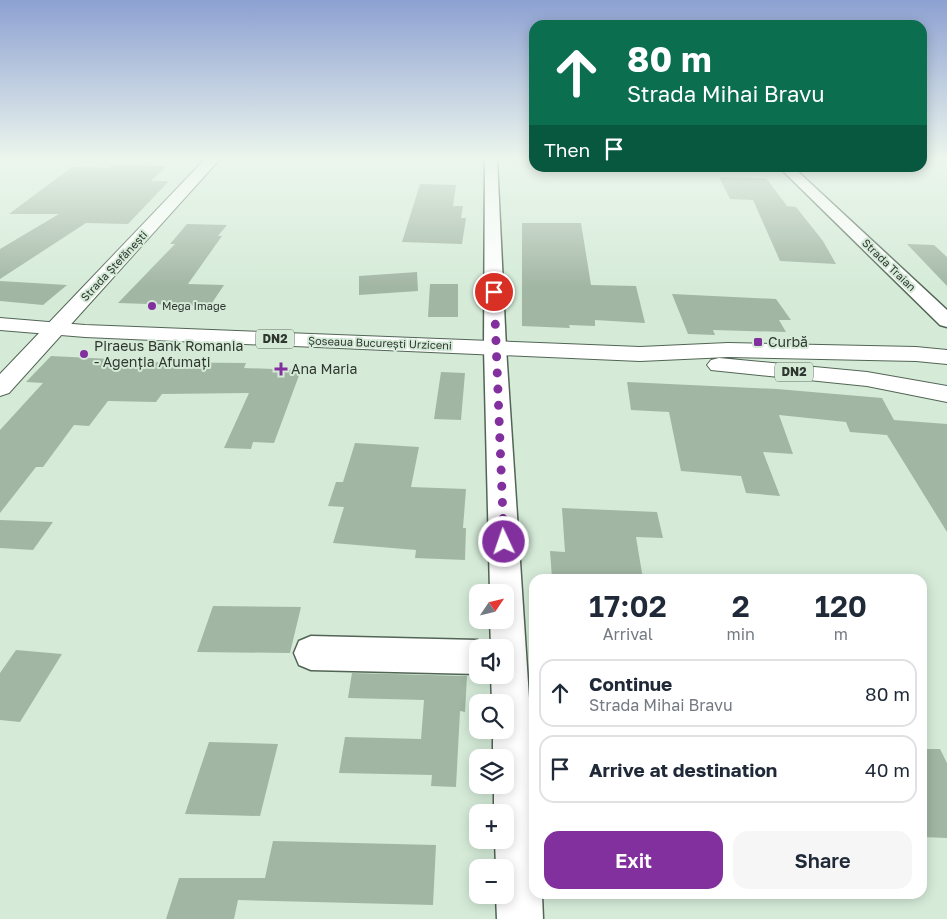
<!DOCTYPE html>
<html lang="en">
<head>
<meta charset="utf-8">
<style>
	:root { --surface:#fff; --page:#f6f6f7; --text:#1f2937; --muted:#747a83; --line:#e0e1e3; --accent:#83309f }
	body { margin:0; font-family:"Golos Text",sans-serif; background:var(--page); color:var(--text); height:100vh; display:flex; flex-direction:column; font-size:19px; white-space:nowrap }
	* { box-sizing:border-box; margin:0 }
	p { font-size:16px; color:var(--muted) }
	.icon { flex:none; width:28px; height:28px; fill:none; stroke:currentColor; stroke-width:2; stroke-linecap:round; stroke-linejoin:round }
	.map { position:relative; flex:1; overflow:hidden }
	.details { position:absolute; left:529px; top:574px; width:398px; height:325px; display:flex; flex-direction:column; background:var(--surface); border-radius:15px; box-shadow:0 2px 12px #0003 }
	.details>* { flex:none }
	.hud { position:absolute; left:529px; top:20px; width:398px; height:152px; border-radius:15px; box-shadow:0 2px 12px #0003; background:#0b6e4f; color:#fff; overflow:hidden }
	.needle { width:32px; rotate:55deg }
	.controls { position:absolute; left:469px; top:584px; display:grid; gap:10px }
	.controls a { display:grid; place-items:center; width:45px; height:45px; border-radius:10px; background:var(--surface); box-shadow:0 2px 12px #0003; font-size:25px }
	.pin { position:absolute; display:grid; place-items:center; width:42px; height:42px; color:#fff; margin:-21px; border:2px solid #fff; border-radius:50%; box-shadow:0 1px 5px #0007 }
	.me { position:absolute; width:55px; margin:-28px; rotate:357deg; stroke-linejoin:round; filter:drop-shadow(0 0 4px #0008) }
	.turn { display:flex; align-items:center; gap:18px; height:105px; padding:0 15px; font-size:22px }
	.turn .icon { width:65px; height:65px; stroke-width:2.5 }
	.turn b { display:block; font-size:35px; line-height:42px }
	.then { display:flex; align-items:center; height:48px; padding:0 15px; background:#0003; gap:10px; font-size:19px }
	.eta { display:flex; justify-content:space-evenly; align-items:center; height:85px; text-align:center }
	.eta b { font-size:30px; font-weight:600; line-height:35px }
	.primary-button { display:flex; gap:10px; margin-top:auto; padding:10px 15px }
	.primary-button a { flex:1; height:58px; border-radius:15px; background:var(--accent); color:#fff; font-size:20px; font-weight:600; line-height:58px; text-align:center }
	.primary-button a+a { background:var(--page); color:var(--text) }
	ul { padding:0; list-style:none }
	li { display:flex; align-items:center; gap:15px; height:68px; margin:0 10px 8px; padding:0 5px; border:2px solid var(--line); border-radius:15px }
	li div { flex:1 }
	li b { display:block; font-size:19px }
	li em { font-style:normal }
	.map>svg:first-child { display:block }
	.building { fill:#a2b6a4 }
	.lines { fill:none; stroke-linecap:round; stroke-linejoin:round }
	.minor-casing { stroke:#526555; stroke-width:3 }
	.major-casing { stroke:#526555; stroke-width:2 }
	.highway-casing { stroke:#526555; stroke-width:2 }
	.minor { fill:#fff; fill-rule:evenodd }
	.major { fill:#fff; fill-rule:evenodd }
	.highway { fill:#fff; fill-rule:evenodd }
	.route { stroke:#83309f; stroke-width:9; stroke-dasharray:0 16.2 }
	.poi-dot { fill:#83309f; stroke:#d5ebd8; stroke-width:2 }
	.labels { text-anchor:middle; stroke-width:4; stroke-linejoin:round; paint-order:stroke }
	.far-street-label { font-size:11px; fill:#2f3730; stroke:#d5ebd8 }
	.far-poi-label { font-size:11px; fill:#2f3730; stroke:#d5ebd8; text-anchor:start }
	.shield { fill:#d5ebd8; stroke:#616d62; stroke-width:1 }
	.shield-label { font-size:12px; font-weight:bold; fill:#2f3730 }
	.poi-label { font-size:14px; fill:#2f3730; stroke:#d5ebd8; text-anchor:start }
</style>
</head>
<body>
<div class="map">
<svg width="947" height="919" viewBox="0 0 947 919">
	<rect width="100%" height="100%" fill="#d5ebd8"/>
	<!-- building -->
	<path class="building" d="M 113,165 L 167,166 L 151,181 L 169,181 L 128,224 L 86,223 L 0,279 L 0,249 L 59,214 L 9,214 L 72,167 L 109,168 Z
		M 719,177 L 766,178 L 787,206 L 796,207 L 823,241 L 836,264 L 780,261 L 753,200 L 730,199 Z
		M 420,184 L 456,185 L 453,206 L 463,206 L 461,218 L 466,218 L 462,244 L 402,242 Z
		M 522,223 L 581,223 L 591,285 L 636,286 L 645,323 L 595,320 L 595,326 L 569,325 L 570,328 L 522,326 Z
		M 187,224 L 227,225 L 218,236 L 222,236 L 188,284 L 224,285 L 210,306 L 118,303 L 175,244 L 170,244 Z
		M 907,244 L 934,245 L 947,257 L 947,286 Z
		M 417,272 L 418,291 L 359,295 L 359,276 Z
		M 0,281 L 67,285 L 43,305 L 0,301 Z
		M 430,284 L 458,284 L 458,317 L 428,317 Z
		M 672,294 L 776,299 L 791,320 L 779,320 L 786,332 L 713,330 L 715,335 L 688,334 Z
		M 51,356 L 131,360 L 130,362 L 246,363 L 244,368 L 301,370 L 274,443 L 253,442 L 251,449 L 224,448 L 249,393 L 162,394 L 156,402 L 108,401 L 89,426 L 74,425 L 43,467 L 36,467 L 0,513 L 0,430 L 43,383 L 26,382 Z
		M 441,372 L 465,373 L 461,420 L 434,419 Z
		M 627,382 L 777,389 L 882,398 L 894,420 L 947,424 L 947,532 L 887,435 L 850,432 L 846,422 L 779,415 L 793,454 L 763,452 L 780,496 L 746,493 L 741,476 L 681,471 L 669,412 L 631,410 Z
		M 355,443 L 419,447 L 411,487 L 466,489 L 463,528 L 466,528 L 465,560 L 415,558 L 416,550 L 333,543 L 344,507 L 328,506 L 336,482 L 343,482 Z
		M 562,508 L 657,512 L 663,538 L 636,537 L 643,579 L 552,578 L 550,551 L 565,552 Z
		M 0,520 L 53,522 L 33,550 L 0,548 Z
		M 213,606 L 301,607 L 290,653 L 197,652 Z
		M 16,650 L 62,654 L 20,722 L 0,720 L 0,673 Z
		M 352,673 L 467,676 L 465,712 L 460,711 L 456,787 L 431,786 L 432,775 L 339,773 L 345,737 L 421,739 L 424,700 L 348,698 Z
		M 209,742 L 278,744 L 260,816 L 185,814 Z
		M 921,749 L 940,749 L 947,763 L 947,838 L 921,837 Z
		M 273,841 L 436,845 L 433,905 L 238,900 L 234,919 L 166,919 L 179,878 L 265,878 Z"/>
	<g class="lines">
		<!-- minor casing -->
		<g class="minor-casing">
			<path id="minor" d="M 485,159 L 497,159 L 506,348 L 534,774 L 534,894 L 542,894 L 543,919 L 497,919 L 496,895 L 505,895 L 505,868 L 496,868 L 495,840 L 505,840 L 505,812 L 494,812 L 494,785 L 505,785 L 505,758 L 493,758 L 493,730 L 505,730 L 505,702 L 492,702 L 491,675 L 505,675 L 505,648 L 478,648 L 478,674 L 311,670 L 299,665 L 294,653 L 299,641 L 311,636 L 478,640 L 491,646 L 490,620 L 505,620 L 505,592 L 490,592 L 484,348 Z
				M 780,168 L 794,168 L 947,310 L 947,327 L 940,325 Z"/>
		</g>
		<!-- major casing -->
		<g class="major-casing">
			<path id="major" d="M 205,159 L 220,159 L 9,393 L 0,396 L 0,374 Z"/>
		</g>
		<!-- highway casing -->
		<g class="highway-casing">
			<path id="highway" d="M 0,318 L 85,325 L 640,347 L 728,343 L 916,347 L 947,350 L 947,364 L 916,361 L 728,357 L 640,361 L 85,337 L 0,330 Z
				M 719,358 L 867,372 L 947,386 L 947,402 L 867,386 L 711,370 L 707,365 L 711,360 Z"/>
		</g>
		<!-- minor -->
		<use href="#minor" class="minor"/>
		<!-- major -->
		<use href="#major" class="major"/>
		<!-- highway -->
		<use href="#highway" class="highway"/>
	</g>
	<!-- sky -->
	<linearGradient id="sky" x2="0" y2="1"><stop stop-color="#8da1d2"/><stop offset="0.55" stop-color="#ecf6ed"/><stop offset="1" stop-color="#ecf6ed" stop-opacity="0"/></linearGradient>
	<rect width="947" height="288" fill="url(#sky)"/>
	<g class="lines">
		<!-- route -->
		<path class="route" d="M 494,292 L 504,542"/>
	</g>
	<!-- markers -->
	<g class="poi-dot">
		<circle cx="152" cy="306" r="5"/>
		<rect x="753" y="337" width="10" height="10" rx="2.5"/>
		<circle cx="84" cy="354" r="5"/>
		<path d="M278.5 361.5h5v5h5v5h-5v5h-5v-5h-5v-5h5z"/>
	</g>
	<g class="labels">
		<!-- far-street labels -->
		<g class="far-street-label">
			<text transform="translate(889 265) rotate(44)" y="4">Strada Traian</text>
			<text transform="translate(114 266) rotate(-47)" y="4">Strada Ștefănești</text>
			<text transform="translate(380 343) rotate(2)" y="4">Șoseaua București Urziceni</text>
		</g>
		<!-- far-poi labels -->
		<g class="far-poi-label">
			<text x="162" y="310">Mega Image</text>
		</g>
		<!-- shield labels -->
		<g class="shield">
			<rect x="256" y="329.5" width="38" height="19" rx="4"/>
			<rect x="775" y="362.5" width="38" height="19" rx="4"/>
		</g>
		<g class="shield-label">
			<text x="275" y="343">DN2</text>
			<text x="794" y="376">DN2</text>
		</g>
		<!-- poi labels -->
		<g class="poi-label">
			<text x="768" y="347">Curbă</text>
			<text x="94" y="351">Piraeus Bank Romania<tspan x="94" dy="16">- Agenția Afumați</tspan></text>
			<text x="291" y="374">Ana Maria</text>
		</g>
	</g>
</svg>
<div class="controls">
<a><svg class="needle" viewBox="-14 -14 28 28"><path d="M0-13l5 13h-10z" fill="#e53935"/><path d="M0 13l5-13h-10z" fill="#747a83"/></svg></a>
<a><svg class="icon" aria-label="sound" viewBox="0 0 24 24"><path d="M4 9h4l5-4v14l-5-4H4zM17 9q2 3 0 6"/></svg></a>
<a><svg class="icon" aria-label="search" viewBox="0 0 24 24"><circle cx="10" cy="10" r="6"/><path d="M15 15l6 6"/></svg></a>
<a><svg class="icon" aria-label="layers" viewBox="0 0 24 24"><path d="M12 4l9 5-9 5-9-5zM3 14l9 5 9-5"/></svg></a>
<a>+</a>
<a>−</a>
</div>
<div class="pin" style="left:494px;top:292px;background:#d93025"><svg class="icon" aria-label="arrive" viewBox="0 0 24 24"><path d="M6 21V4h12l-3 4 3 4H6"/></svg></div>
<svg class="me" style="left:504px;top:542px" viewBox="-20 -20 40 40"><circle r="17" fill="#83309f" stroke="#fff" stroke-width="3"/><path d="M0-11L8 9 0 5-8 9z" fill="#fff"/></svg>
<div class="hud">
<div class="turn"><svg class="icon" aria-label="ahead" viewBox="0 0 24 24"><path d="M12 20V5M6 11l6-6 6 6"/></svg><div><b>80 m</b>Strada Mihai Bravu</div></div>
<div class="then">Then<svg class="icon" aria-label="arrive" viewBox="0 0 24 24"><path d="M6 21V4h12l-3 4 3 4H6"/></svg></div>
</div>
<section class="details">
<div class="eta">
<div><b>17:02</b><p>Arrival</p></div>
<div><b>2</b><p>min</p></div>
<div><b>120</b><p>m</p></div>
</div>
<ul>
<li><svg class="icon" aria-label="ahead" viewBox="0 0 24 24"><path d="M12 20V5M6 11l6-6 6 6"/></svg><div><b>Continue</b><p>Strada Mihai Bravu</p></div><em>80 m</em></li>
<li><svg class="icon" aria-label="arrive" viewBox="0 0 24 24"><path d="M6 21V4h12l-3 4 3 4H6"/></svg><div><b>Arrive at destination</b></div><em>40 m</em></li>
</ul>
<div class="primary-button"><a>Exit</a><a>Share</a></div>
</section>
</div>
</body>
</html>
